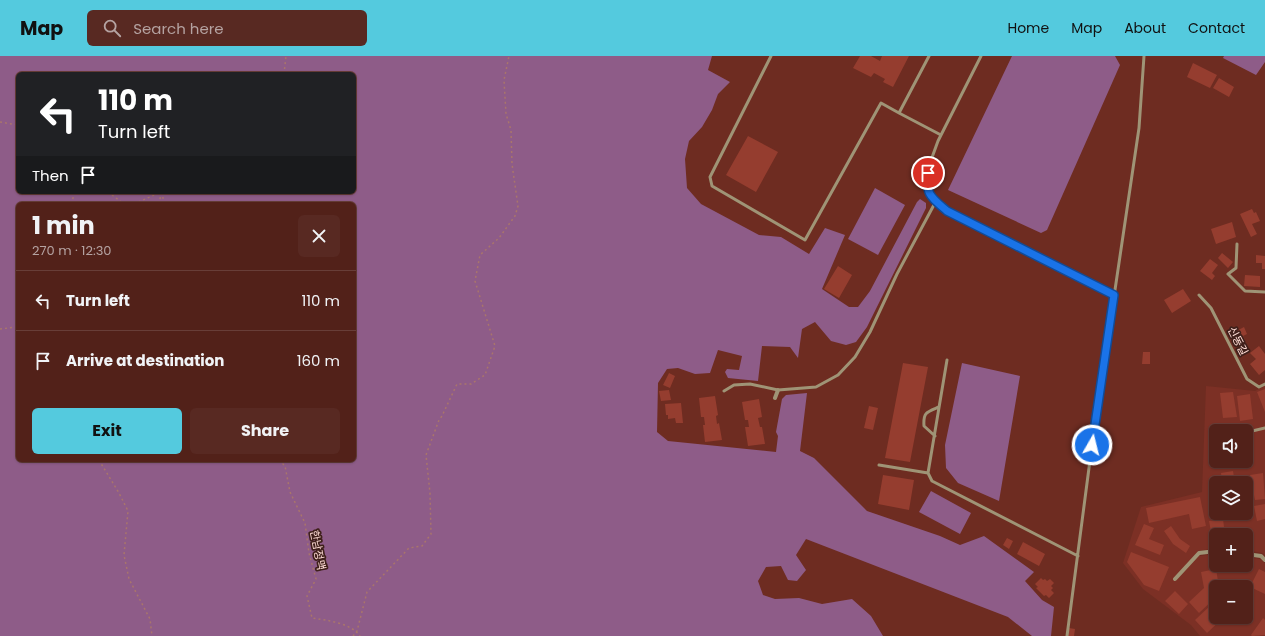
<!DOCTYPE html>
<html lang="en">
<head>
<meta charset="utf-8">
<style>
	:root { --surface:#522119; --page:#582922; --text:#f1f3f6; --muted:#b5a3a2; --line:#683e38; --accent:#54cade }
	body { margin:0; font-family:Poppins,"Noto Sans KR",sans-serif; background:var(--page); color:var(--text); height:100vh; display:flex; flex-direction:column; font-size:15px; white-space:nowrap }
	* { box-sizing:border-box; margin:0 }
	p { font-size:13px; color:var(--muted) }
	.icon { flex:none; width:22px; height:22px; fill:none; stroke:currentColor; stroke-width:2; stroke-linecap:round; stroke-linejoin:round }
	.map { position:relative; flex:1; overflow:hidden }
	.side { position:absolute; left:16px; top:146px; width:340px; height:260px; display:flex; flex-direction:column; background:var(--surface); border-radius:6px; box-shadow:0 1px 3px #0004,0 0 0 1px var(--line) }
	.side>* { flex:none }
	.hud { position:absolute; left:16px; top:16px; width:340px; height:122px; border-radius:6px; box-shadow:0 1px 3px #0004,0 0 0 1px var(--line); background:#202124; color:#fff; overflow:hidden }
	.controls { position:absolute; left:1209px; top:368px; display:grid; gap:8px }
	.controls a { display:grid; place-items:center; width:44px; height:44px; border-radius:6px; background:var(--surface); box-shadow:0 1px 3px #0004,0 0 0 1px var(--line); font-size:20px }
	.pin { position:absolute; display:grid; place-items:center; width:34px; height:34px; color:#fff; margin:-17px; border:2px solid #fff; border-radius:50%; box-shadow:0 1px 4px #0007 }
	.me { position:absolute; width:44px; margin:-22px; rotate:8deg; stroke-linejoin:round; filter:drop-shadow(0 0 3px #0008) }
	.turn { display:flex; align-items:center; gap:14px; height:84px; padding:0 16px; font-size:18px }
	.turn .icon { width:52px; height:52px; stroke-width:2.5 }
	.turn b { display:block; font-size:28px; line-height:34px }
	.then { display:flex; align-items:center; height:38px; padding:0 16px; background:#0003; gap:8px; font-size:15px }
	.round { display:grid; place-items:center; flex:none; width:42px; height:42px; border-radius:6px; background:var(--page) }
	.summary { display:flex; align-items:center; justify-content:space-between; height:68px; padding:0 16px }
	h1 { font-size:24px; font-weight:700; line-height:30px }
	.action { display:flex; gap:8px; margin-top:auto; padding:8px 16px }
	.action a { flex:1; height:46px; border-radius:6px; background:var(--accent); color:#111; font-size:16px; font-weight:700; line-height:46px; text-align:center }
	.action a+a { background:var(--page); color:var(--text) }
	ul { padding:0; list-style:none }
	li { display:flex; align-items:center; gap:12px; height:60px; padding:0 16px; border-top:1px solid var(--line) }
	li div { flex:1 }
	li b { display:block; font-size:15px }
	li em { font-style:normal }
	header { display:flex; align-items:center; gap:24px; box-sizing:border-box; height:56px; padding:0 20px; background:var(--accent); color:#111 }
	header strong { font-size:19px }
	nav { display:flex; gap:22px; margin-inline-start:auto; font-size:14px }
	.search { width:280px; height:36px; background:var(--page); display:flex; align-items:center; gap:10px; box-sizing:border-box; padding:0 14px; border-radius:6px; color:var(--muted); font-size:15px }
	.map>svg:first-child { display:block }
	.built { fill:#7c3025; fill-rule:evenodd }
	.green { fill:#8e5c88; fill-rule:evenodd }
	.building { fill:#953d2f }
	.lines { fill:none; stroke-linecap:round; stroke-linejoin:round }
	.path { stroke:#a9756b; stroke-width:1.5; stroke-dasharray:2 3; stroke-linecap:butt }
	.lane { stroke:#9f9476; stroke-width:3 }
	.street { stroke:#9f9476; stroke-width:4 }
	.route-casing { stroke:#114b97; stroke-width:10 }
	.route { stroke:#1a73e8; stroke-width:7 }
	.labels { text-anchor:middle; stroke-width:3.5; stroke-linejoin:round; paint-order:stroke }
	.street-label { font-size:11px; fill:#ffddd6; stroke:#3f201b }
</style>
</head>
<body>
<header>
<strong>Map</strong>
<div class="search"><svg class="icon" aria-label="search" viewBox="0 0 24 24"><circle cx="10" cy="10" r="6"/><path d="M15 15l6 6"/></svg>Search here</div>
<nav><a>Home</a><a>Map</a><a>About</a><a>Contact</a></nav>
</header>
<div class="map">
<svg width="1265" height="580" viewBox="0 0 1265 580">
	<rect width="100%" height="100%" fill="#6e2c21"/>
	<!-- built -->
	<path class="built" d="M 1206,330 L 1255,335 L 1265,330 L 1265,499 L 1262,497 L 1246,494 L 1246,479 L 1216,479 L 1216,492 L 1198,495 L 1200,500 L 1216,498 L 1216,509 L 1246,509 L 1246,501 L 1260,503 L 1265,507 L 1265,580 L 1200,580 L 1191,569 L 1143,533 L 1123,507 L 1141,451 L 1202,436 ZM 1216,375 L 1246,375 L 1246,405 L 1216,405 ZM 1216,427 L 1246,427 L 1246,457 L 1216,457 ZM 1216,531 L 1246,531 L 1246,561 L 1216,561 Z"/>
	<!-- green -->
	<path class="green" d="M 0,0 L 712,0 L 708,14 L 730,26 L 718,38 L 712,54 L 702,71 L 689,85 L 685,103 L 687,132 L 701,148 L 759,179 L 781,181 L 809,198 L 825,172 L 845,179 L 822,233 L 849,251 L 858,251 L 870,235 L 917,146 L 920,143 L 926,147 L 926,152 L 867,271 L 856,286 L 846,289 L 831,285 L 815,266 L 802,273 L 798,302 L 790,291 L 762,290 L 758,325 L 728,322 L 725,316 L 727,313 L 739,314 L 742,300 L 718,294 L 710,317 L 695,318 L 678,312 L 667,313 L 658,327 L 657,376 L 668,385 L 776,396 L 778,380 L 776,376 L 782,343 L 786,339 L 807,337 L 800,395 L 814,402 L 867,455 L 940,480 L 960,489 L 984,480 L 1034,516 L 1025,525 L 1042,544 L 1054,551 L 1051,580 L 1032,580 L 1008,561 L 806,483 L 796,499 L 806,514 L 797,525 L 788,524 L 781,510 L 766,511 L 758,525 L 763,539 L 775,543 L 799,542 L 822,548 L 852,543 L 871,560 L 883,580 L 0,580 ZM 18,18 L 354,18 L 354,136 L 18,136 ZM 18,148 L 354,148 L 354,404 L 18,404 Z
		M 1012,0 L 1115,0 L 1120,9 L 1047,174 L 1041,177 L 948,134 Z
		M 1224,0 L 1265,0 L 1265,6 L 1256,19 L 1223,2 Z
		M 875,132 L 905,149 L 878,199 L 848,183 Z
		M 962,307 L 1020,320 L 999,445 L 958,427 L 946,412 L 945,389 Z
		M 931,435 L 971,457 L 960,478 L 919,456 Z"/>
	<!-- building -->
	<path class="building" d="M 860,0 L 871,0 L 880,5 L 882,0 L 909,0 L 893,31 L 883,26 L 885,23 L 874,17 L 871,21 L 853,12 Z
		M 1193,7 L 1217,19 L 1210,32 L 1187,21 Z
		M 1219,22 L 1234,31 L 1229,41 L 1213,32 Z
		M 748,80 L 778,96 L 756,136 L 726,119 Z
		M 1252,153 L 1254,157 L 1256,156 L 1260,165 L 1252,168 L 1257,178 L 1251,181 L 1240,158 Z
		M 1232,166 L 1236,181 L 1216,188 L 1211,173 Z
		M 1222,197 L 1233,206 L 1228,212 L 1218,202 Z
		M 1256,199 L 1265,200 L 1265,213 L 1262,213 L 1262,207 L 1256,207 Z
		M 1210,203 L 1218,209 L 1212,217 L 1215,220 L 1212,224 L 1200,215 Z
		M 838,210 L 852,219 L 839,242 L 824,233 Z
		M 1245,219 L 1260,220 L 1260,231 L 1244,230 Z
		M 1183,233 L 1191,245 L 1172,257 L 1164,244 Z
		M 1244,271 L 1247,278 L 1243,280 L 1245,284 L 1238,287 L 1233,277 Z
		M 1259,290 L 1265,298 L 1265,314 L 1259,319 L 1250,308 L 1256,303 L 1250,297 Z
		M 1143,296 L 1150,296 L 1150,308 L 1142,308 Z
		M 903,307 L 928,311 L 910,406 L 885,402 Z
		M 669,317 L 675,320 L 670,332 L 663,329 Z
		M 1265,333 L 1265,356 L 1257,336 Z
		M 669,334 L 671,344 L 661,345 L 659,335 Z
		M 1233,336 L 1237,361 L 1223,362 L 1220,337 Z
		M 1250,338 L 1253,363 L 1240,365 L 1237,340 Z
		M 715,340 L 718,359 L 716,360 L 717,368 L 719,367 L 722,384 L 705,386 L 703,369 L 705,369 L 704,361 L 701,361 L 699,342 Z
		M 759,343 L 762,361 L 758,362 L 760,371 L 762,371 L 765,388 L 748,390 L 745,371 L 749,371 L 748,364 L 745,364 L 742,346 Z
		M 681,347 L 683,367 L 676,367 L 675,362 L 668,363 L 668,359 L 666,359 L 665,348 Z
		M 869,350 L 878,352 L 873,374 L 864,372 Z
		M 1233,415 L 1235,427 L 1222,427 L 1221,417 Z
		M 1263,417 L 1265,443 L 1255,444 L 1250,419 Z
		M 883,419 L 914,424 L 909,454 L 878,448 Z
		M 1200,441 L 1206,470 L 1192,473 L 1189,458 L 1149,467 L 1146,452 Z
		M 1265,448 L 1265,463 L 1257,465 L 1254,450 Z
		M 1223,463 L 1225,479 L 1216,479 L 1216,485 L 1213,486 L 1209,465 Z
		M 1144,468 L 1154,472 L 1149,483 L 1164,489 L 1160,499 L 1135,489 Z
		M 1171,470 L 1180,483 L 1190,490 L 1186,497 L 1173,488 L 1164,475 Z
		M 1007,482 L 1013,485 L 1009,493 L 1003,489 Z
		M 1023,486 L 1045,498 L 1039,510 L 1017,498 Z
		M 1131,496 L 1169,511 L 1159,535 L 1144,529 L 1127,506 Z
		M 1216,513 L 1219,531 L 1216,531 L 1216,541 L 1199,557 L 1189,546 L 1204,532 L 1201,516 Z
		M 1259,513 L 1265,516 L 1265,538 L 1250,531 Z
		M 1041,522 L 1043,524 L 1045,523 L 1047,525 L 1050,523 L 1054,527 L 1051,530 L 1053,532 L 1051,534 L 1054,537 L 1049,542 L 1046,539 L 1044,540 L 1036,532 L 1038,531 L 1035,528 Z
		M 1175,535 L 1188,548 L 1179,558 L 1165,545 Z
		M 1212,548 L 1216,552 L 1216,561 L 1224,561 L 1207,577 L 1195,564 Z
		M 1263,562 L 1265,564 L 1265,579 L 1252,580 L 1251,579 Z
		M 1069,572 L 1075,573 L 1074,580 L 1068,580 Z"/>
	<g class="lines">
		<!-- path -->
		<path class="path" d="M 284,18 L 286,0
			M 0,66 L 18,69
			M 108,136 L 124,148
			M 162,136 L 164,148
			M 72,148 L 74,136
			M 134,148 L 161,136
			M 159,148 L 161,138
			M 0,273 L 16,271 L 18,269
			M 99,404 L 119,437 L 128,455 L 124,499 L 129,523 L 150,563 L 152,580
			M 279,404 L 285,410 L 290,436 L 305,467 L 309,497 L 316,523 L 307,540 L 312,562 C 326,564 351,567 360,580
			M 353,580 L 357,575 L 367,536 L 409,492 L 422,490 L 431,478 L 430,437 L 426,399 L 439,364 L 442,360 L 457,328 L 471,328 L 485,319 L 495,290 L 475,225 L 480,199 L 499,182 L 515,160 L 518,150 L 512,108 L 511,74 L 506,58 L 504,24 L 509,0"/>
		<!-- lane -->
		<path class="lane" d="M 771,0 L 710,121 L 712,130 L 805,184 L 881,47 L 899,57
			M 929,0 L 899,57 L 941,79
			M 981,0 L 938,85 L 930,107 L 927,127 L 931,141 L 947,155 L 1114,239
			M 1237,188 L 1236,212 L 1228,218 L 1245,235 L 1265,236
			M 1199,239 L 1211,252 L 1247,323 L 1259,331 L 1265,328
			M 947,304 L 928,417 L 932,425 L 1078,500
			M 724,335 L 734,329 L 750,328 L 778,334 L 816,331 L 838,319 L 855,301 L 870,276 L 897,218 L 936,145
			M 1248,376 L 1265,372
			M 935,380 L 924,370 C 923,356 927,356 939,351
			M 879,409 L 928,417
			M 1067,580 L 1092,389 L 1139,72 L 1144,0"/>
		<!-- street -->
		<path class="street" d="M 775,342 L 778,334
			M 1246,498 L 1261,500 L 1265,504
			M 1175,523 L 1199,497 L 1216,495"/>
	</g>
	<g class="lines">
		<!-- route casing -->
		<g class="route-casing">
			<path id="route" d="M 928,117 C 925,139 932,142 947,155 L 1114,239 L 1092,389"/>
		</g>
		<!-- route -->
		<use href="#route" class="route"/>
	</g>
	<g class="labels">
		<!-- street labels -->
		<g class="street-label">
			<text transform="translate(1238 285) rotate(63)" y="4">신동길</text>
			<text transform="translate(318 494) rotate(79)" y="4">한남정맥</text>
		</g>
	</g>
</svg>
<div class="controls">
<a><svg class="icon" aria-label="sound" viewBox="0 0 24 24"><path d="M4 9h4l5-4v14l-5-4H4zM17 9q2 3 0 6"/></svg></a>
<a><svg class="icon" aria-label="layers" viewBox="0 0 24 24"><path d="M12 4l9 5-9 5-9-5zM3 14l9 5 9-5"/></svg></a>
<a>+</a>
<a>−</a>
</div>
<div class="pin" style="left:928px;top:117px;background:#d93025"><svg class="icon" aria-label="arrive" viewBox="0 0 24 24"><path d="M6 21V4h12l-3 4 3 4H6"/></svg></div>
<svg class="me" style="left:1092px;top:389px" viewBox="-20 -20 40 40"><circle r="17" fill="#1a73e8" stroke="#fff" stroke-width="3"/><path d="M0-11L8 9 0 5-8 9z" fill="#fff"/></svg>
<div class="hud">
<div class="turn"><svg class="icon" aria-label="left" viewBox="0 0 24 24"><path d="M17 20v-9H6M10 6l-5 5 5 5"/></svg><div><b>110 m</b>Turn left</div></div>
<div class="then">Then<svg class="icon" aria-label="arrive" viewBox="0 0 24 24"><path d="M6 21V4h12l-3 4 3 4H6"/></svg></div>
</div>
<section class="side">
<div class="summary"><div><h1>1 min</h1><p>270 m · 12:30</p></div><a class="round"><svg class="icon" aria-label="close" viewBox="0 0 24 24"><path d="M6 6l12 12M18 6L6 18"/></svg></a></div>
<ul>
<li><svg class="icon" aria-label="left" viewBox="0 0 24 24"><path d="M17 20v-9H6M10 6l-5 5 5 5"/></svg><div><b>Turn left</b></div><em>110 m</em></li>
<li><svg class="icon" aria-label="arrive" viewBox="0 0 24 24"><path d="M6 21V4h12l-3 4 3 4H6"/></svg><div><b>Arrive at destination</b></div><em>160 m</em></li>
</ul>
<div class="action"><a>Exit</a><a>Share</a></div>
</section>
</div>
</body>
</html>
